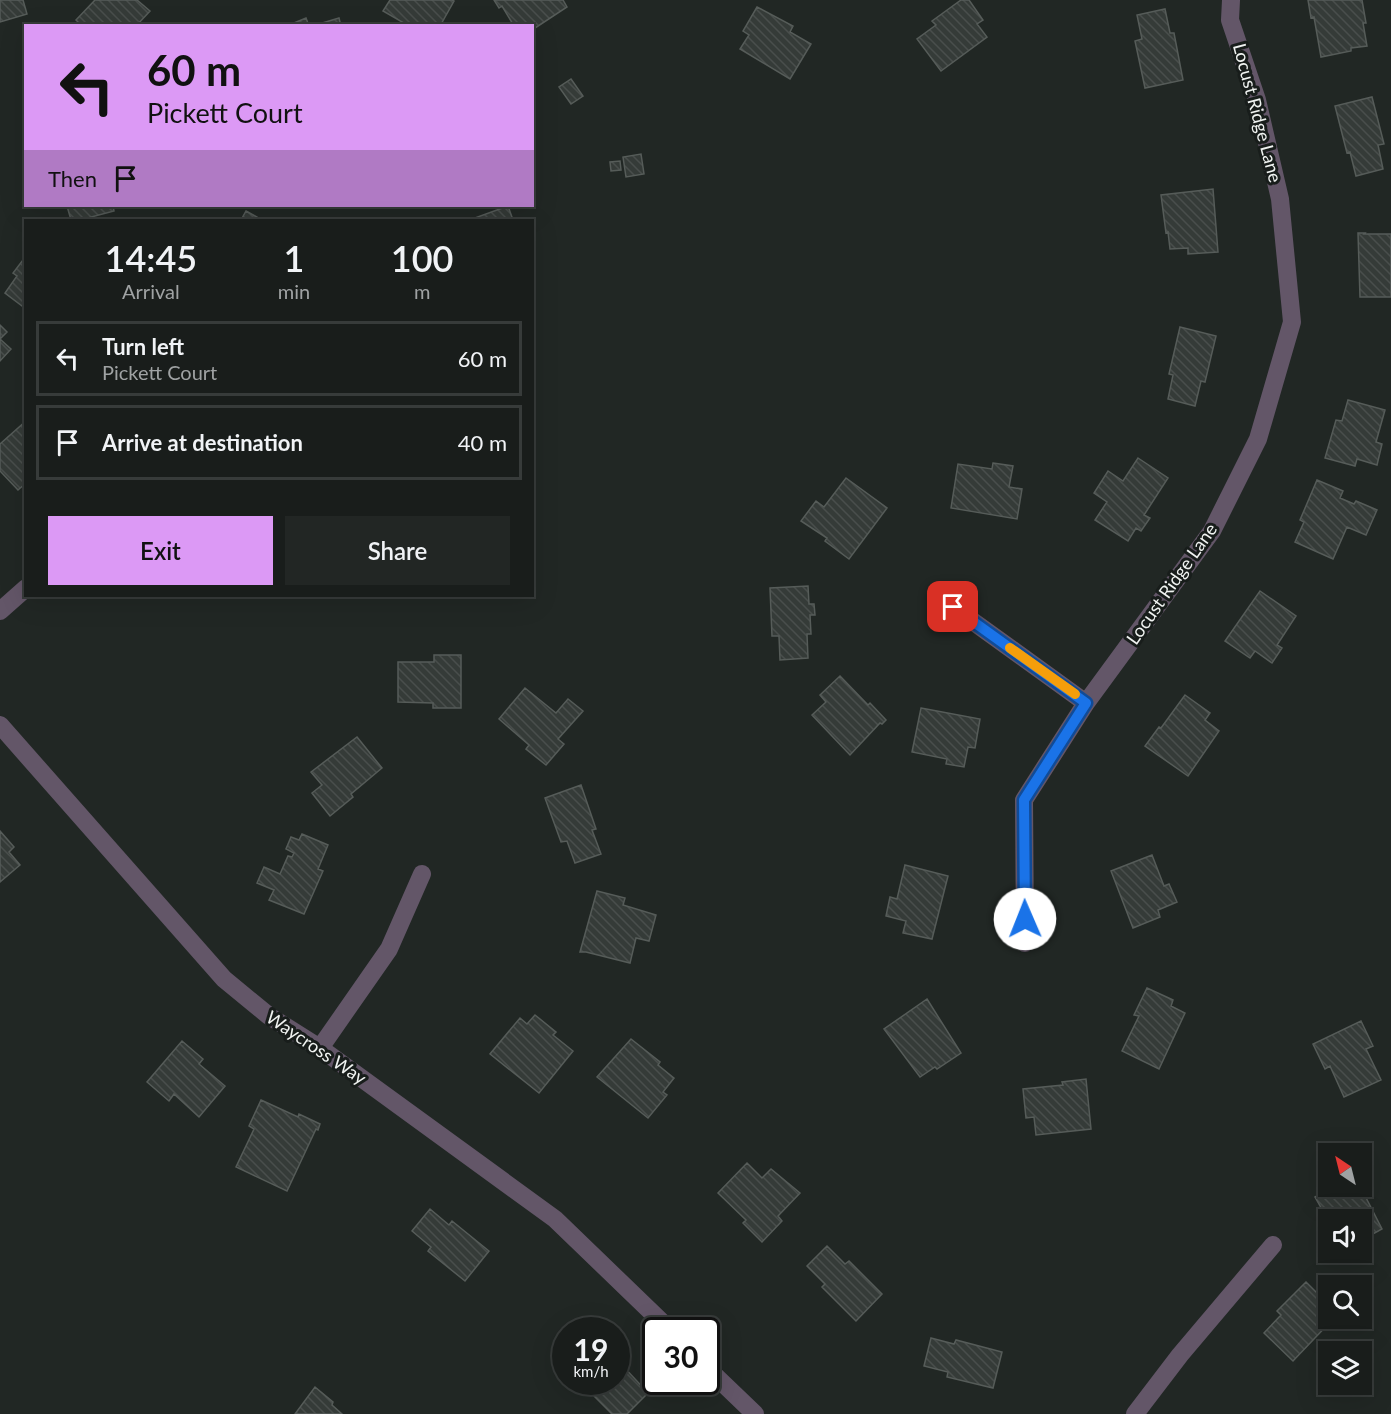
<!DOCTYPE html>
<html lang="en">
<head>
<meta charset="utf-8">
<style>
	:root { --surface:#191d1b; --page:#222624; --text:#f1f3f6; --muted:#9fa2a3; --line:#373b3a; --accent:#dc99f5 }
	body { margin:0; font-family:Lato,sans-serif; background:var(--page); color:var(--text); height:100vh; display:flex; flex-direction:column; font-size:22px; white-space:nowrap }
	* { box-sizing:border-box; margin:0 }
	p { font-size:20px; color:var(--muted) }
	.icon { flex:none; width:33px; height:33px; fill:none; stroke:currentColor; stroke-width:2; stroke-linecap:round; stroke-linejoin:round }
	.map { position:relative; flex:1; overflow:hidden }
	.details { position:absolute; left:24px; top:219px; width:510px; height:378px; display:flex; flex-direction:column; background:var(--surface); border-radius:0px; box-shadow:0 6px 24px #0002,0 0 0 2px var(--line) }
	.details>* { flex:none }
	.top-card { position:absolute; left:24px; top:24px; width:510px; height:183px; border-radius:0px; box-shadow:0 6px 24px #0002,0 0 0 2px var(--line); background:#dc99f5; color:#111; overflow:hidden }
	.needle { width:39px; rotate:325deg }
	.controls { position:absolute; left:1318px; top:1143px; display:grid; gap:12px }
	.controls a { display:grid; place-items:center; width:54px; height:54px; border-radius:0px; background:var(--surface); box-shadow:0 6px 24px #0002,0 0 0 2px var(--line); font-size:30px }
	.speed { position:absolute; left:552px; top:1317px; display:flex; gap:12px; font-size:30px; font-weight:700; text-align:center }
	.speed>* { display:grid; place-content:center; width:78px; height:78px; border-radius:50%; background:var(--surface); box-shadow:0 6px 24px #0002,0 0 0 2px var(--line); line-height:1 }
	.speed small { font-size:15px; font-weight:400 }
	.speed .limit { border:3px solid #111; border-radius:9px; background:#fff; color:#111 }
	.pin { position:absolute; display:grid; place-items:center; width:51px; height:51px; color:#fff; margin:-26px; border-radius:12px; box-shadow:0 3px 9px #0006 }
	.me { position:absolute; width:66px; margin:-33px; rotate:359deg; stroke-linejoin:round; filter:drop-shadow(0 0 4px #0008) }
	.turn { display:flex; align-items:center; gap:21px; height:126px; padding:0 24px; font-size:27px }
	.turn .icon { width:78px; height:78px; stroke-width:2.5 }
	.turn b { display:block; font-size:42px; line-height:51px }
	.then { display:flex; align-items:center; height:57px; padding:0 24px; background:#0003; gap:12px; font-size:22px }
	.eta { display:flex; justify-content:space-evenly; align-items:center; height:102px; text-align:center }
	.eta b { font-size:36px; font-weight:600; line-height:42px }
	.action { display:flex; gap:12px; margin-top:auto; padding:12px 24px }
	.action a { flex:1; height:69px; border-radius:0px; background:var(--accent); color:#111; font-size:24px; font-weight:600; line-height:69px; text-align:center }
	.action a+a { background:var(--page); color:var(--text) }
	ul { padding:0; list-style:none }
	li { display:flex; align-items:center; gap:18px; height:75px; margin:0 12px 9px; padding:0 12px; border:3px solid var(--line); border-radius:0px }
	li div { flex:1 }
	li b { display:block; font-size:22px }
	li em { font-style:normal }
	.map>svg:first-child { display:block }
	.building { fill:url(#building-back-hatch); stroke:#565c59; stroke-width:1.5 }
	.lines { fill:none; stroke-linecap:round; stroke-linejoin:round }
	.minor { stroke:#635668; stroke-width:18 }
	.route-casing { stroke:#114b97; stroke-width:15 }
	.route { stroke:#1a73e8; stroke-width:10 }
	.slow { stroke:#f59e0b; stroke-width:10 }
	.labels { text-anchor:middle; stroke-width:6; stroke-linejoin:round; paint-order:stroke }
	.street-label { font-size:18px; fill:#f0f3f1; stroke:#181d1b }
</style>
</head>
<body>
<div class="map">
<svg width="1391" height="1414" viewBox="0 0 1391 1414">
	<defs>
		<pattern id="building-back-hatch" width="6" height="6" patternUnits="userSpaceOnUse" patternTransform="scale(1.5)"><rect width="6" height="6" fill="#353b38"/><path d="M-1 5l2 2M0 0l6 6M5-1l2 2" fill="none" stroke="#494e4c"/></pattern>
	</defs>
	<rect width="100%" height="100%" fill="#212724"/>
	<!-- building -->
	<path class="building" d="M 0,0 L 23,0 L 27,14 L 0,22 Z
		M 95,0 L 137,0 L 150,11 L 136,26 L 82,26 L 76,20 Z
		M 390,0 L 452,0 L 454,1 L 440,26 L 403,26 L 404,23 L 383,11 Z
		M 494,0 L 563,0 L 567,7 L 532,30 L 532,26 L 514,26 L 502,6 L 499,8 Z
		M 961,0 L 969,0 L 983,20 L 977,24 L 987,37 L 941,71 L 917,39 L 936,25 L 932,21 Z
		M 1308,0 L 1362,0 L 1366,23 L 1363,23 L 1367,46 L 1351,48 L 1351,51 L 1321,57 L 1314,17 L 1311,18 Z
		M 757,7 L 793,26 L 790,32 L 811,44 L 790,79 L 740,49 L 749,35 L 743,31 Z
		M 1165,9 L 1170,33 L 1174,33 L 1183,80 L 1145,88 L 1135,41 L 1142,39 L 1137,15 Z
		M 306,18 L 309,26 L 289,26 L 294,23 Z
		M 339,18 L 341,26 L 320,26 L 319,24 Z
		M 571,79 L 583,96 L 571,104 L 559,87 Z
		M 1372,97 L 1384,144 L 1378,145 L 1383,169 L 1356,176 L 1350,152 L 1347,153 L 1335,106 Z
		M 641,154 L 644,174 L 626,177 L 623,157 Z
		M 620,161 L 621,170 L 611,171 L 610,162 Z
		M 1213,189 L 1218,252 L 1188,254 L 1188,248 L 1170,249 L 1168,232 L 1166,233 L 1161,195 Z
		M 67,206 L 113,206 L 114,211 L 80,220 L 71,220 Z
		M 508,206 L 513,220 L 472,220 L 472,219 Z
		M 246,211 L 255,216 L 262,220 L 241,220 Z
		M 1358,233 L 1365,233 L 1364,234 L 1391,234 L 1391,297 L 1360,297 Z
		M 26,256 L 26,309 L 5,293 L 17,276 L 13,273 Z
		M 0,325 L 7,332 L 0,339 L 11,349 L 0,361 Z
		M 1180,327 L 1216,336 L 1205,382 L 1201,381 L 1195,406 L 1168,399 L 1173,375 L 1169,374 Z
		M 1348,400 L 1385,410 L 1376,442 L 1382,444 L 1377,465 L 1357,459 L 1355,466 L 1325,458 L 1336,420 L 1342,421 Z
		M 26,421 L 26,483 L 18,490 L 0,471 L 0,444 Z
		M 1138,458 L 1168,478 L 1144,515 L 1150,518 L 1141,531 L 1136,528 L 1128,541 L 1095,520 L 1107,502 L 1094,493 L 1108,471 L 1123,481 Z
		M 993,463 L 1013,466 L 1009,487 L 1022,489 L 1017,519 L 951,508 L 958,464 L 992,469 Z
		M 846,478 L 887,508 L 849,559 L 825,541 L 827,538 L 801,521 L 816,501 L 824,507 Z
		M 1317,480 L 1343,491 L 1340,498 L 1354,504 L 1356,501 L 1377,510 L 1366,535 L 1347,527 L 1333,559 L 1295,542 L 1304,522 L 1300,520 Z
		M 808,586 L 809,604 L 814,604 L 815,615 L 810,615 L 811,634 L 807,634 L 808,658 L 780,660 L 779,636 L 772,636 L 770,588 Z
		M 1260,591 L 1296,616 L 1277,645 L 1282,648 L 1272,663 L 1255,651 L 1250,658 L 1225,641 Z
		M 434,655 L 461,655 L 461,708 L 433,708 L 433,703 L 398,702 L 398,662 L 434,662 Z
		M 840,676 L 868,705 L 870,703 L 886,720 L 882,724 L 880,723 L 850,755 L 812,715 L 826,702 L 820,695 Z
		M 525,688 L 556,713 L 568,699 L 583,711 L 558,739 L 564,744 L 546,765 L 526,749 L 529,745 L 499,719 Z
		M 1185,695 L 1210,713 L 1205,720 L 1219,731 L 1188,776 L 1145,746 L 1159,727 L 1161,728 Z
		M 921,708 L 980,719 L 975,748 L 968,747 L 964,767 L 946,764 L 947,759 L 912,752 Z
		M 357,737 L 382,768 L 351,794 L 353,797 L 330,816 L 312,793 L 322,785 L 311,772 Z
		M 581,785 L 596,829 L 592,830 L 601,854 L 575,863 L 567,841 L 561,842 L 545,798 Z
		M 0,831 L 14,847 L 9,852 L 20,865 L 0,882 Z
		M 302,834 L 328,845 L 318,869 L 323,871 L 304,914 L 269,900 L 274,890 L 257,883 L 264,867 L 280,874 L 288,856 L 292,857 L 294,853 L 286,849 L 291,837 L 299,840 Z
		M 1152,855 L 1164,886 L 1169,884 L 1177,902 L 1158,910 L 1160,917 L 1133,928 L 1111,871 Z
		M 905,865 L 948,876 L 932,939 L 903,933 L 906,921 L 886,916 L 890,897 L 897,899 Z
		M 597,891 L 625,898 L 623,905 L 656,915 L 649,941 L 636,938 L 630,963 L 586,952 L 580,952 Z
		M 1147,988 L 1173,1000 L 1171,1006 L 1185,1013 L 1159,1069 L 1122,1051 L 1139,1016 L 1134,1015 Z
		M 927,999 L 961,1053 L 937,1069 L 935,1067 L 920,1077 L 884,1029 Z
		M 535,1015 L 556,1032 L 553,1035 L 573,1051 L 539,1093 L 490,1054 L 520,1018 L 527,1024 Z
		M 1361,1021 L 1373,1046 L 1366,1049 L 1381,1080 L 1344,1097 L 1330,1066 L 1325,1069 L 1313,1044 Z
		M 631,1039 L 660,1062 L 658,1065 L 674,1078 L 663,1092 L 667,1095 L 648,1118 L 597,1077 Z
		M 182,1041 L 203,1059 L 199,1064 L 225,1086 L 199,1117 L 174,1094 L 169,1101 L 147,1082 Z
		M 1086,1079 L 1091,1129 L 1036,1135 L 1034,1117 L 1026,1118 L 1023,1089 L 1063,1085 L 1062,1082 Z
		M 261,1100 L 298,1117 L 299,1114 L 320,1124 L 318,1130 L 316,1129 L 287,1191 L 236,1167 L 254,1129 L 249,1126 Z
		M 747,1163 L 762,1178 L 771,1169 L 800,1193 L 778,1216 L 782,1221 L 762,1242 L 743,1223 L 746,1220 L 718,1193 Z
		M 1334,1186 L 1345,1186 L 1346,1188 L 1360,1186 L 1382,1229 L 1362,1240 L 1362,1220 L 1334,1220 L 1333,1218 L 1328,1220 L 1315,1197 Z
		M 430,1209 L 449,1225 L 452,1221 L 489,1251 L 465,1281 L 428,1251 L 431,1247 L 412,1231 Z
		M 827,1246 L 845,1264 L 849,1261 L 882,1294 L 856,1321 L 822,1287 L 825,1284 L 807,1266 Z
		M 1306,1282 L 1329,1305 L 1329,1318 L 1334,1318 L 1293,1361 L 1264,1333 L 1281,1315 L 1277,1311 Z
		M 931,1338 L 954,1344 L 956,1340 L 1002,1352 L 993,1388 L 947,1377 L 948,1372 L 924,1366 Z
		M 616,1352 L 625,1361 L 622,1365 L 648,1393 L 627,1414 L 612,1414 L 580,1382 L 616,1382 Z
		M 315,1387 L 333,1402 L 332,1405 L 342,1414 L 295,1414 Z"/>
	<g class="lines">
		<!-- minor -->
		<path class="minor" d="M 953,607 L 1086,703
			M 0,611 L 26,588
			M 0,725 L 224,979 L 269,1016 L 320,1048 L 555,1219 L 670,1330
			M 1025,943 L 1024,800 L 1086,703 L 1212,531 L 1258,439 L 1292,322 L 1280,199 L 1257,100 L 1230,20 L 1231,0
			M 320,1048 L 389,949 L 422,874
			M 706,1367 L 755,1414
			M 1135,1414 L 1180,1355 L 1273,1245"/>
	</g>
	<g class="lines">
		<!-- route casing -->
		<g class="route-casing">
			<path id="route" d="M 953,607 L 1086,703 L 1024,800 L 1025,919"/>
		</g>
		<!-- route -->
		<use href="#route" class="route"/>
		<!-- slow -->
		<path class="slow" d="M 1010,648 L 1075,694"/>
	</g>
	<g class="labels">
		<!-- street labels -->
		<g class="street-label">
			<text transform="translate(1257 113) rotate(75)" y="6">Locust Ridge Lane</text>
			<text transform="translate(1172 584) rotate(-55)" y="6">Locust Ridge Lane</text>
			<text transform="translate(316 1048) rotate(34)" y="6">Waycross Way</text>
		</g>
	</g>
</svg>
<div class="controls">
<a><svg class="needle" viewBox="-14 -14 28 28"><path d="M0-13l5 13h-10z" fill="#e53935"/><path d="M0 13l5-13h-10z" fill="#9fa2a3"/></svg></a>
<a><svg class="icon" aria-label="sound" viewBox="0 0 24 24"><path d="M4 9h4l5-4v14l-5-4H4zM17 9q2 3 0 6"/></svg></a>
<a><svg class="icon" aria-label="search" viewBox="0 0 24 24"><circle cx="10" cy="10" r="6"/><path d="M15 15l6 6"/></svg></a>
<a><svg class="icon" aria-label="layers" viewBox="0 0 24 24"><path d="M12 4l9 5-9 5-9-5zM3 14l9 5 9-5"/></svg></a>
</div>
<div class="speed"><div>19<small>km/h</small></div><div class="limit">30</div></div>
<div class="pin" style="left:953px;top:607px;background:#d93025"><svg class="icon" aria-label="arrive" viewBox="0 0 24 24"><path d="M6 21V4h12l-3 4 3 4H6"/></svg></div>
<svg class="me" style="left:1025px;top:919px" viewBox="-20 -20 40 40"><circle r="19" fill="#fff"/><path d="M0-13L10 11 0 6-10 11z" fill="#1a73e8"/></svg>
<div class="top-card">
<div class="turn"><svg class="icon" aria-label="left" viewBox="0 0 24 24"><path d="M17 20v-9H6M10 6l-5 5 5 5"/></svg><div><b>60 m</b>Pickett Court</div></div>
<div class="then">Then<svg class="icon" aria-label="arrive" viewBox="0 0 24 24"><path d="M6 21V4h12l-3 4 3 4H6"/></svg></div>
</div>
<section class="details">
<div class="eta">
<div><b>14:45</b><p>Arrival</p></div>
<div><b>1</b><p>min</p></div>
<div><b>100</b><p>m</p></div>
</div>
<ul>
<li><svg class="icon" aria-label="left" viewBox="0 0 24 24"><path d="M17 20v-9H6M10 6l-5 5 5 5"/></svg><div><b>Turn left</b><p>Pickett Court</p></div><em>60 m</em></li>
<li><svg class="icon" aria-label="arrive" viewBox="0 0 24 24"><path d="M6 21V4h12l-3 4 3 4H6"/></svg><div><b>Arrive at destination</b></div><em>40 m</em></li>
</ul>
<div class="action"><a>Exit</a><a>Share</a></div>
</section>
</div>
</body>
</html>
